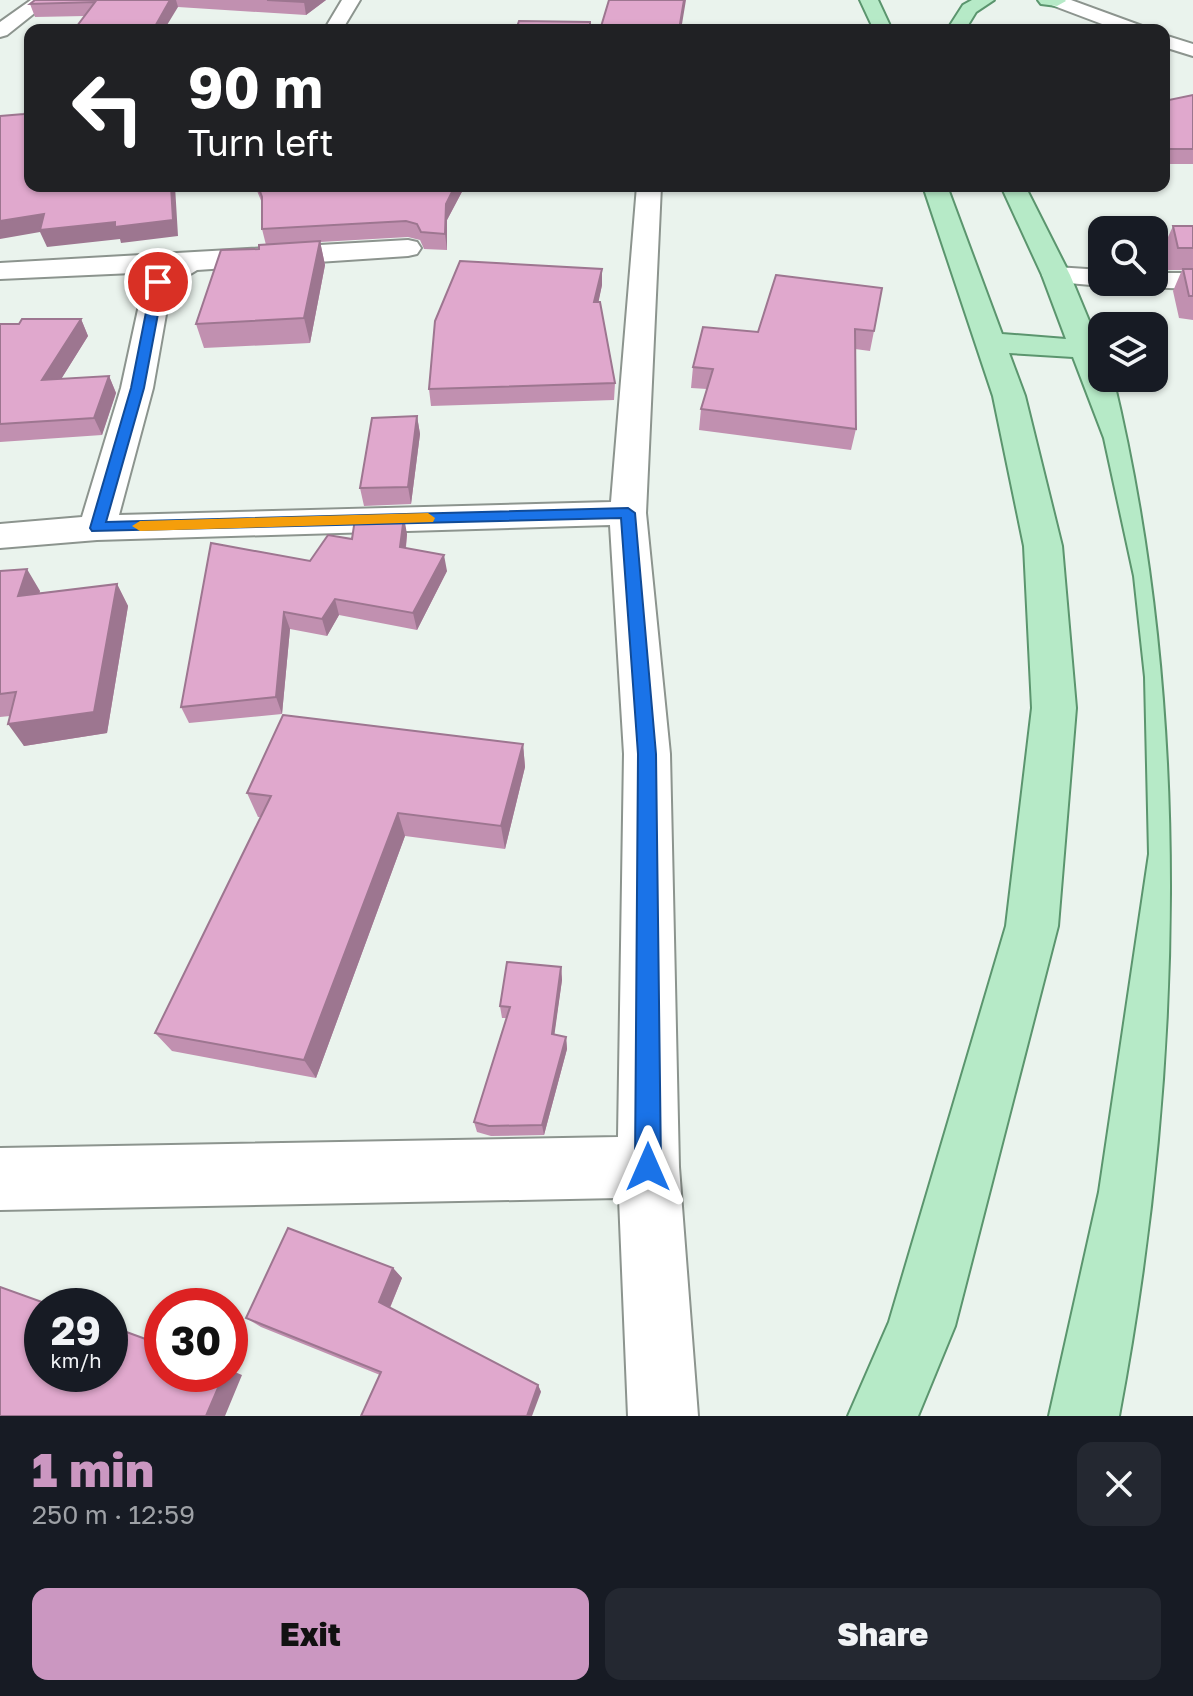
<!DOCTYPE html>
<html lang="en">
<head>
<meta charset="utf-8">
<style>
	:root { --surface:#171b24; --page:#242831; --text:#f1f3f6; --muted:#9ea1a6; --accent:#cb97c1 }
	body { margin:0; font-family:"Golos Text",sans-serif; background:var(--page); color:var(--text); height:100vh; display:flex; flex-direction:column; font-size:30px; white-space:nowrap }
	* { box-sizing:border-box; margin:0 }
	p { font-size:26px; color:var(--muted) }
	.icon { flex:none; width:44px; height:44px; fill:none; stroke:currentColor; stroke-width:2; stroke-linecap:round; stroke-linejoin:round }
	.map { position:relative; height:1416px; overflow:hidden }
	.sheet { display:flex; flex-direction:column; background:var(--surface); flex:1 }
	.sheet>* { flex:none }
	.hud { position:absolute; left:24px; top:24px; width:1146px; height:168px; border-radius:16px; box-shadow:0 2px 6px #0004; background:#202124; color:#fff; overflow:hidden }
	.buttons { position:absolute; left:1088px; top:216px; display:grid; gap:16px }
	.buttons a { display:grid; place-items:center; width:80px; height:80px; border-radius:16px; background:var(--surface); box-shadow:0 2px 6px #0004; font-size:40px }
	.speed { position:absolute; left:24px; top:1288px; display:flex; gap:16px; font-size:40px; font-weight:700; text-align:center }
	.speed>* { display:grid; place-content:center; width:104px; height:104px; border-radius:50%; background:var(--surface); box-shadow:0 2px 6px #0004; line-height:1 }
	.speed small { font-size:20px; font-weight:400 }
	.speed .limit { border:12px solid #d22; background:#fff; color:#111 }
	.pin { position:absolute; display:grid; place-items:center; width:68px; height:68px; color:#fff; margin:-34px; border:4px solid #fff; border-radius:50%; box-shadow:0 2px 8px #0007 }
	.me { position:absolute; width:88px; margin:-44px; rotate:0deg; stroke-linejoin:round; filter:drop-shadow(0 0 6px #0008) }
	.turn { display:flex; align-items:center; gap:28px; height:168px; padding:0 32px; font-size:36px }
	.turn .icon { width:104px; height:104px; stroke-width:2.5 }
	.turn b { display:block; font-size:56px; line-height:68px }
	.round { display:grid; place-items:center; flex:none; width:84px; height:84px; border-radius:16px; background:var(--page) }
	.head { display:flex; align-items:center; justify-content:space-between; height:136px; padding:0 32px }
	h1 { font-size:48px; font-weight:800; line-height:60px; color:var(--accent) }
	.button { display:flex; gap:16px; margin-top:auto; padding:16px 32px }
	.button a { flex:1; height:92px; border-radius:16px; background:var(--accent); color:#111; font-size:32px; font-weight:800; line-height:92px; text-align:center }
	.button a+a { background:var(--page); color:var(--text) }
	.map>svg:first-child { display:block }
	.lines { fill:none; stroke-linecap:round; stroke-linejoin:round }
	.minor-casing { stroke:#8c948e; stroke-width:4 }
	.major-casing { stroke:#5b956e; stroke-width:4 }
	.minor { fill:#fff; fill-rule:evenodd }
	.major { fill:#b6eac7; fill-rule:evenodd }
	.wall { fill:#c190b0 }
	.shaded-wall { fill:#9d7690 }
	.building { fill:#e0a8cd; stroke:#9d7690; stroke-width:2 }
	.route { fill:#1a73e8; stroke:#114b97; stroke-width:2 }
	.slow { fill:#f59e0b }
</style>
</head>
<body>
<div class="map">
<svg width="1193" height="1416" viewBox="0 0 1193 1416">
	<rect width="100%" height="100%" fill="#eaf3ed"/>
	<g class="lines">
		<!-- minor casing -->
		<g class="minor-casing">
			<path id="minor" d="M 31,0 L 51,0 L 7,35 L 0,37 L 0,22 Z
				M 342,0 L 360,0 L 342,30 L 324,30 Z
				M 1046,0 L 1071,0 L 1142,26 L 1144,30 L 1118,30 L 1049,4 Z
				M 1164,35 L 1193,44 L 1193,56 L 1164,47 Z
				M 637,186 L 661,186 L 646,513 L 670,754 L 679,1167 L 698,1416 L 628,1416 L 619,1198 L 0,1210 L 0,1148 L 618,1137 L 624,754 L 610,525 L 97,540 L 0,548 L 0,524 L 82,517 L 121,388 L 144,282 L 155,272 L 0,279 L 0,263 L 408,240 L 417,242 L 421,248 L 417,254 L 408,256 L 197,270 L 171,286 L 153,388 L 119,515 L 611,502 Z
				M 1056,267 L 1102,270 L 1102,282 L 1113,282 L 1102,286 L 1046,281 L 1042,275 L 1046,269 Z
				M 1154,273 L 1193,273 L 1193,289 L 1144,287 L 1141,282 L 1154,282 Z"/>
		</g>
		<!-- major casing -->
		<g class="major-casing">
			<path id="major" d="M 860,0 L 878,0 L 892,30 L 874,30 Z
				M 972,0 L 994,0 L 976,12 L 965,30 L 947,30 L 963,5 Z
				M 1038,0 L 1065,0 L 1066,1 L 1057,6 L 1041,4 Z
				M 923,186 L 947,186 L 1002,334 L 1066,339 L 1042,275 L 1001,186 L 1025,186 L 1070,275 L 1102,352 L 1102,378 L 1113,378 C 1193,709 1183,1076 1119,1416 L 1049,1416 L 1099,1192 L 1149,854 L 1145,677 L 1134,576 L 1104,438 L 1073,357 L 1009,353 L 1025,396 L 1062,546 L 1076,708 L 1058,926 L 955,1326 L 918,1416 L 848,1416 L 889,1322 L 1006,926 L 1032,708 L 1024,546 L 993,396 Z"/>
		</g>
		<!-- minor -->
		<use href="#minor" class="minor"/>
		<!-- major -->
		<use href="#major" class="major"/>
	</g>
	<!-- wall -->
	<path class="wall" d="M 35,0 L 326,0 L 306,15 L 178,7 L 85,16 L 35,17 L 30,4 Z
		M 1193,95 L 1193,164 L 1164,164 L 1164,101 Z
		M 255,186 L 465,186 L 447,220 L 447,250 L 424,249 L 420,240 L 408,237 L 320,242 L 325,265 L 310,343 L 204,348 L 196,324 L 259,249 L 266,245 L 262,229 L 262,203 Z
		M 1173,226 L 1193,226 L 1193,320 L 1179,318 L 1173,291 L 1182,270 L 1168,270 L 1163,248 Z
		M 602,269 L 602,285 L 598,302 L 615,383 L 614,400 L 431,406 L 429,389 Z
		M 776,275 L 874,331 L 870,351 L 855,349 L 856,429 L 851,450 L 699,430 L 701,409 L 707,389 L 691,388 L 693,367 L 758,332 Z
		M 81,319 L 88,336 L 61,379 L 109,376 L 116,393 L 102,435 L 0,442 L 0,324 L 19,324 Z
		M 417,416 L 420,434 L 411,504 L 364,506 L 360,488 Z
		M 407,534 L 406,548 L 447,571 L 417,630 L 339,615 L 327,636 L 290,629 L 282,714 L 189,723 L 181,707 L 310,561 L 352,539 Z
		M 0,571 L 40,591 L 39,593 L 117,584 L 128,606 L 107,733 L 24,746 L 10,716 L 0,717 Z
		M 523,744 L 525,767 L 505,849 L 405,836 L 316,1078 L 172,1051 L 155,1033 L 261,817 L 258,817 L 247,793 Z
		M 561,967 L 562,980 L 554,1034 L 566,1037 L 567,1049 L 544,1135 L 491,1136 L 477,1132 L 474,1122 L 507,1018 L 502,1018 L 500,1006 Z
		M 393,1268 L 402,1278 L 390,1308 L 538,1385 L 541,1392 L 380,1375 L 261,1327 L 246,1318 Z"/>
	<!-- shaded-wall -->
	<path class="shaded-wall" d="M 170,0 L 176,0 L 178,7 L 164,30 L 153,30 Z
		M 307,0 L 326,0 L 306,15 L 304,2 Z
		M 684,0 L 686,0 L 681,30 L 679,30 Z
		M 171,186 L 175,186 L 178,236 L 121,243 L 120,239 L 47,247 L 40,232 L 0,239 L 0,221 Z
		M 455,186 L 465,186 L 447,220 L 447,250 L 445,234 L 446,204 Z
		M 320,241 L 325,265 L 310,343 L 304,318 Z
		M 602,269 L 602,285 L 595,319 L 594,302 Z
		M 81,319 L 88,336 L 50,397 L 42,380 Z
		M 109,376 L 116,393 L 102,435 L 94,418 Z
		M 417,416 L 420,434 L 411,504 L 408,487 Z
		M 404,517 L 407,534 L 404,564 L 400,547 Z
		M 444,555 L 447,571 L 417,630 L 413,613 Z
		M 27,569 L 40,591 L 32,618 L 18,596 Z
		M 117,584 L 128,606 L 107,733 L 24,746 L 8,724 Z
		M 335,599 L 339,615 L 327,636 L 322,619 Z
		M 284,612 L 290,629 L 282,714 L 276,697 Z
		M 523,744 L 525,767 L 505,849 L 501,826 Z
		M 398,813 L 405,836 L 316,1078 L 304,1060 Z
		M 561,967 L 562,980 L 553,1045 L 552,1034 Z
		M 566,1037 L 567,1049 L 544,1135 L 542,1125 Z
		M 393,1268 L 402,1278 L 388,1312 L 379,1302 Z
		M 230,1370 L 242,1375 L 225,1416 L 206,1416 L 224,1374 L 230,1374 Z
		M 538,1385 L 541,1392 L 532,1416 L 527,1416 Z"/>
	<!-- building -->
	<path class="building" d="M 35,0 L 170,0 L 153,30 L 74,30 L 95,2 L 30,4 Z
		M 267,0 L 307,0 L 304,2 Z
		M 609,0 L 684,0 L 679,30 L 600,30 Z
		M 519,21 L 590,22 L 590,30 L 516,30 Z
		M 30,90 L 30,186 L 171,186 L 173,220 L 115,227 L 115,222 L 40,230 L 44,214 L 0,221 L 0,116 L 24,114 L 27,111 L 26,95 Z
		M 1193,95 L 1193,149 L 1164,149 L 1164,101 Z
		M 258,186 L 455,186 L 446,204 L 445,234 L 421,232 L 417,224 L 406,221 L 262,229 L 262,197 Z
		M 1173,226 L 1193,226 L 1193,248 L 1178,248 Z
		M 320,241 L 304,318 L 196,324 L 221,250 L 259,249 L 259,245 Z
		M 460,261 L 602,269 L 594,302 L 600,302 L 615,383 L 429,389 L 435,321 Z
		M 1183,269 L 1193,269 L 1193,296 L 1189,296 Z
		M 776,275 L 882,288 L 874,331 L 855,329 L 856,429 L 701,409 L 713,369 L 693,367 L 703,327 L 758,332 Z
		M 22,319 L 81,319 L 42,380 L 109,376 L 94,418 L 0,424 L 0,324 L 19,324 Z
		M 417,416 L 408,487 L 360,488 L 372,418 Z
		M 404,517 L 400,547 L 444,555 L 413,613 L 335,599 L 322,619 L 284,612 L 276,697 L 181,707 L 211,543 L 310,561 L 328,535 L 352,539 L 355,519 Z
		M 27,569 L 18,596 L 117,584 L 94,712 L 8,724 L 16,692 L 0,694 L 0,571 Z
		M 283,715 L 523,744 L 501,826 L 398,813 L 304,1060 L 155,1033 L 271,796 L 247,793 Z
		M 507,962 L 561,967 L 552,1034 L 566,1037 L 542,1125 L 489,1126 L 474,1122 L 510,1007 L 500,1006 Z
		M 288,1228 L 393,1268 L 379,1302 L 538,1385 L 527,1416 L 361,1416 L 381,1372 L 246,1318 Z
		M 0,1287 L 53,1306 L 42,1306 L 42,1374 L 110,1374 L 110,1326 L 162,1345 L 162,1374 L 224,1374 L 206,1416 L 0,1416 Z"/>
	<!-- route -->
	<path class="route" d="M 158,279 L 164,282 L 144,388 L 106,522 L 628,508 L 635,513 L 656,754 L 661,1167 L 657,1176 L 648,1180 L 639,1176 L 635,1167 L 638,754 L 621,518 L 92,531 L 90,528 L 131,388 L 152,282 Z"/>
	<!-- slow -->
	<path class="slow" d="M 428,513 L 435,518 L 433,522 L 140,531 L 132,526 L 140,521 Z"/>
</svg>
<div class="buttons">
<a><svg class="icon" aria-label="search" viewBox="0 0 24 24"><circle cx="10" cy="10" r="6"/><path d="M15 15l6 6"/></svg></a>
<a><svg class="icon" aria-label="layers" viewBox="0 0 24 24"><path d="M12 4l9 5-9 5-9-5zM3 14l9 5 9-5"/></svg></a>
</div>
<div class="speed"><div>29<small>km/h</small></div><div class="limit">30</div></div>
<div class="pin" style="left:158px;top:282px;background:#d93025"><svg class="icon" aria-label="arrive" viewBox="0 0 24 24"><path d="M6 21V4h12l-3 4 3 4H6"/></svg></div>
<svg class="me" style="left:648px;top:1167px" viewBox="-20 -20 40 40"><path d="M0-17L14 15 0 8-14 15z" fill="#1a73e8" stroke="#fff" stroke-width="4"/></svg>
<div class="hud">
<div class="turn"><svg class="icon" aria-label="left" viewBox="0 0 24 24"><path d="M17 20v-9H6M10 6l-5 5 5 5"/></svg><div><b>90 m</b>Turn left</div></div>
</div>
</div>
<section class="sheet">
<div class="head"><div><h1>1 min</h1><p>250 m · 12:59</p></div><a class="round"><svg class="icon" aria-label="close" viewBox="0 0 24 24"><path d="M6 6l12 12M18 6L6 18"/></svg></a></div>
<div class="button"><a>Exit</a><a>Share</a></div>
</section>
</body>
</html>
